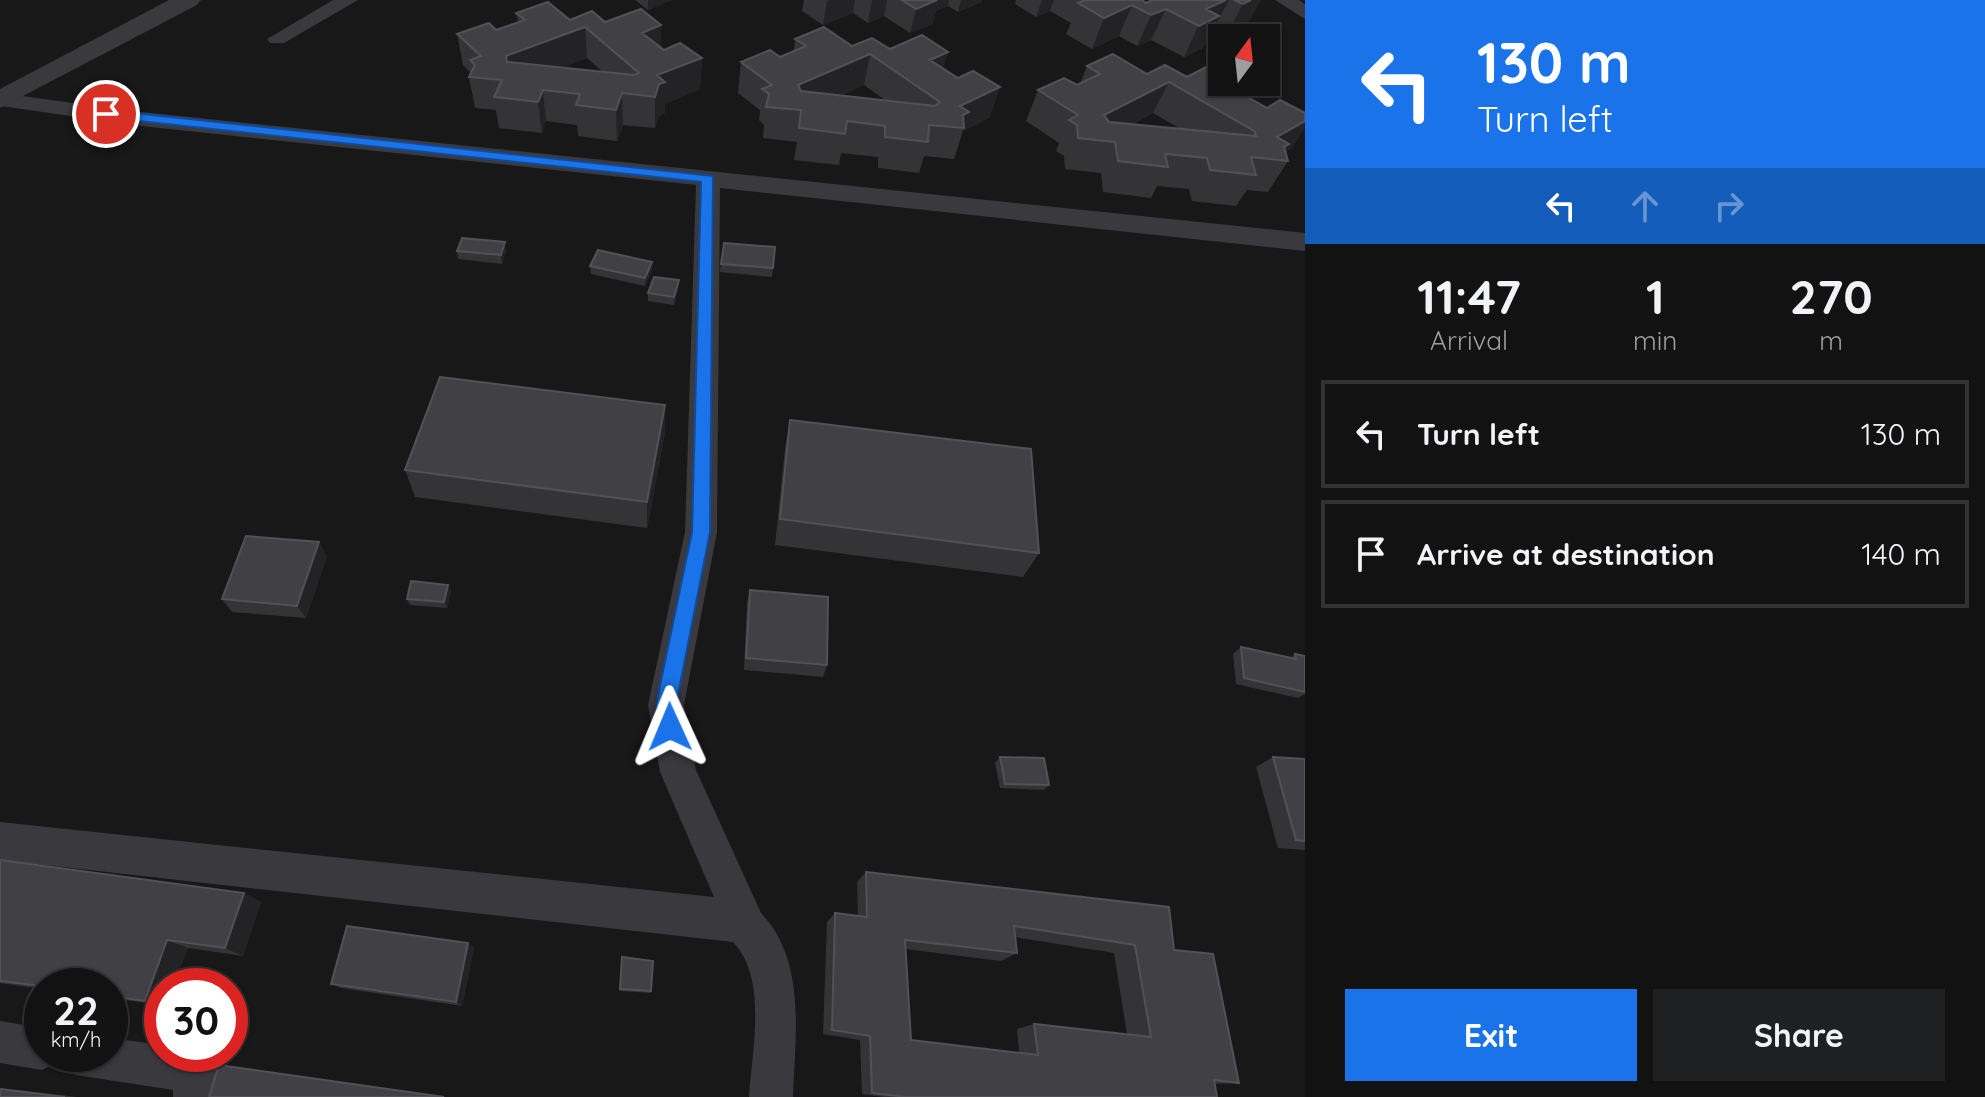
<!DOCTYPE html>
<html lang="en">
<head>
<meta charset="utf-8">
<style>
	:root { --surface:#121213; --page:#1f2021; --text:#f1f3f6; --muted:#9c9ea0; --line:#313233; --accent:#1a73e8 }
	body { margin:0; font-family:Quicksand,sans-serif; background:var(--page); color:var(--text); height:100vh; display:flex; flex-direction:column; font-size:30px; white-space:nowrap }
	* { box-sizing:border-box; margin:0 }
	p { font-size:26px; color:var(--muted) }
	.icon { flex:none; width:44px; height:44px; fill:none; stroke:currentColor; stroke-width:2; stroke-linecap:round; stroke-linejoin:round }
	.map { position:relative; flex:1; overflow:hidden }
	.details { display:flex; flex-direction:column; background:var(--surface); width:680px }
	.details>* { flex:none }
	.hud { background:#1a73e8; color:#fff; overflow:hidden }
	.needle { width:52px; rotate:15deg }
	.buttons { position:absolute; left:1208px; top:24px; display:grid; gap:16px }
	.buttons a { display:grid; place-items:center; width:72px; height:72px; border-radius:0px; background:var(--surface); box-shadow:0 2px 6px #0004,0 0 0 2px var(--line); font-size:40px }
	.speed { position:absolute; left:24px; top:968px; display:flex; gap:16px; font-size:40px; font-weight:700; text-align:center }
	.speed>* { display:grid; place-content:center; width:104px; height:104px; border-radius:50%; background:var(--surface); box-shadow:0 2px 6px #0004,0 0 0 2px var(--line); line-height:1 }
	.speed small { font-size:20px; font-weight:400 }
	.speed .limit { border:12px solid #d22; background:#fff; color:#111 }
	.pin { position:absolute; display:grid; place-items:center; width:68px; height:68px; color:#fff; margin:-34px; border:4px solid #fff; border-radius:50%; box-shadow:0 2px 8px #0007 }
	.me { position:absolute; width:88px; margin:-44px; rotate:359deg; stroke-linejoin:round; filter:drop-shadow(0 0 6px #0008) }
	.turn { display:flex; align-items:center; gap:28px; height:168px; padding:0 40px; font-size:36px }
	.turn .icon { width:104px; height:104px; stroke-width:2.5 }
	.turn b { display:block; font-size:56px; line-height:68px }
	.lanes { display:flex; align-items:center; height:76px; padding:0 40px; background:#0003; justify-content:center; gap:40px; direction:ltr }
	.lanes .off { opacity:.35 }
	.eta { display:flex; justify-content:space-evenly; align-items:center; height:136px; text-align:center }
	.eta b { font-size:48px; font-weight:700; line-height:56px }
	.cta { display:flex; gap:16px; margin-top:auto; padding:16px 40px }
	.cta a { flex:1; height:92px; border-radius:0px; background:var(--accent); color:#fff; font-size:32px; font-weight:700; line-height:92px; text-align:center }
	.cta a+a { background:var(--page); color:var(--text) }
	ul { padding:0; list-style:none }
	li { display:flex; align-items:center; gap:24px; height:108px; margin:0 16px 12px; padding:0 24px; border:4px solid var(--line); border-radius:0px }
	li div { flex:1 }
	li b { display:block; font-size:30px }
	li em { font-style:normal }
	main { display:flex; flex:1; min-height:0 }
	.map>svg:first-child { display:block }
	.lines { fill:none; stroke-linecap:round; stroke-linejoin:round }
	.minor { fill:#39393e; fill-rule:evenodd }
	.tertiary { fill:#39393e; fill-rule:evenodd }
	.wall { fill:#343437; fill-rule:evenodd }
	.shaded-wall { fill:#232325 }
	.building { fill:#414145; stroke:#515257; stroke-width:2; fill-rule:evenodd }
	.route { fill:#1a73e8; stroke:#114b97; stroke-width:2 }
</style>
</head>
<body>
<main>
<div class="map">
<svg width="1305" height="1097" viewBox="0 0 1305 1097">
	<rect width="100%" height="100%" fill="#181819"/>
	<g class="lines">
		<!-- minor -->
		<path class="minor" d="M 333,0 L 358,0 L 284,43 L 270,43 L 267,39 Z
			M 1275,0 L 1299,0 L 1305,4 L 1305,19 Z
			M 0,93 L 132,111 L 1305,233 L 1305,251 L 720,188 L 717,532 L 684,705 L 696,770 L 761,913 C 807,961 795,1036 793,1097 L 749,1097 C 752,1049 768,979 733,942 L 0,860 L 0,822 L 714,897 L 660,772 L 648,705 L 685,532 L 696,185 L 132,125 L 1,106 Z
			M 0,1021 L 42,1028 L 42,1054 L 110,1054 L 110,1038 L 162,1045 L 162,1054 L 205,1054 L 211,1057 L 218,1072 L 217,1097 L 173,1097 L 173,1090 L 76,1075 L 61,1069 L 58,1062 L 42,1070 L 0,1063 Z"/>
		<!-- tertiary -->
		<path class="tertiary" d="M 169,0 L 201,0 L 197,5 L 0,108 L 0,89 Z"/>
	</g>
	<!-- wall -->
	<path class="wall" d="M 635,0 L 672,0 L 648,10 Z
		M 804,0 L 982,0 L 982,2 L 958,12 L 948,6 L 936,11 L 933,24 L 910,33 L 884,16 L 868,23 L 853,13 L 823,25 L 802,11 Z
		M 1016,0 L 1142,0 L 1146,3 L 1151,0 L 1261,0 L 1247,24 L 1226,35 L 1214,29 L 1212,30 L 1204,47 L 1184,57 L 1151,40 L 1137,46 L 1119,36 L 1092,49 L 1066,34 L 1071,23 L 1050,11 L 1036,17 L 1015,4 Z
		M 516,13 L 605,22 L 664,50 L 702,58 L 700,89 L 665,104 L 665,113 L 659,116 L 655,128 L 623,125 L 617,141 L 578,136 L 577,125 L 546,121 L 542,133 L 499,128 L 496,110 L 475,108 L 469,77 L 471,73 L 463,65 L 457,34 L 496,30 L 518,22 ZM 587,58 L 603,72 L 561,68 Z
		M 795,39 L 852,46 L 890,49 L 943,69 L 958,78 L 1000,87 L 989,118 L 963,131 L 954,159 L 924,156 L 919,173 L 878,168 L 878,157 L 841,153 L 839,165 L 794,160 L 797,142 L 763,138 L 764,125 L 759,120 L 760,110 L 738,93 L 741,62 L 780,57 L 794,51 ZM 864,85 L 885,100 L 840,96 Z
		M 1087,66 L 1222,82 L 1247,82 L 1241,93 L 1292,148 L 1286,152 L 1288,161 L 1268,192 L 1247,190 L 1236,206 L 1192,201 L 1189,189 L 1157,186 L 1151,198 L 1103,192 L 1101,173 L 1065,169 L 1064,156 L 1056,151 L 1059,143 L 1026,121 L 1038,90 L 1077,85 L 1080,84 ZM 1153,113 L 1179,128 L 1133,124 Z
		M 724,243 L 775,247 L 772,277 L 720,272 Z
		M 457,251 L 506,251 L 502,264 L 458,259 Z
		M 590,266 L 652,271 L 645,286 L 591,274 Z
		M 678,289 L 674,305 L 648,301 L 648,293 Z
		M 665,405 L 665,433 L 647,528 L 415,497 L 405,470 Z
		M 790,420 L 1039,553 L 1023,577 L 775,545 L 785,448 Z
		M 327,556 L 306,618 L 232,612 L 222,599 Z
		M 448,585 L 451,592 L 447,608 L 410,605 L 407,599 Z
		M 750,590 L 827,665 L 823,677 L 744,670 L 747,603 Z
		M 1241,647 L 1290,658 L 1295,654 L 1305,656 L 1305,694 L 1298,698 L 1236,684 L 1233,654 Z
		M 1000,757 L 1049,785 L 1044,790 L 1000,788 L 995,763 Z
		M 1273,757 L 1305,759 L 1305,850 L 1278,848 L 1256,767 Z
		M 0,860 L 244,893 L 261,902 L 243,956 L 188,948 L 162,986 L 162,1005 L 110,998 L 110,986 L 42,986 L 42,989 L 0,983 Z
		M 866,872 L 1174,950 L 1239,1083 L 1214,1084 L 1217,1097 L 884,1097 L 862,1094 L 860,1040 L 823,1034 L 827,922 L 835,913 L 858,916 L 857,882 ZM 1015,937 L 1114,953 L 1127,1034 L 1034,1024 L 1017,1029 L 1019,1052 L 911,1040 L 906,949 L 1001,961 L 1017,953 Z
		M 468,943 L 474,948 L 462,1006 L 341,988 L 331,984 Z
		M 653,961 L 651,993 L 620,991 L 620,989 Z
		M 0,1088 L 77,1097 L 0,1097 Z"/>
	<!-- shaded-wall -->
	<path class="shaded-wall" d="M 648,0 L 672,0 L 648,10 Z
		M 829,0 L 855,0 L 853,13 L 823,25 L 827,1 Z
		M 872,0 L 887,0 L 884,16 L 868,23 Z
		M 926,0 L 949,0 L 948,6 L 936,11 L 933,24 L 910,33 L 916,9 Z
		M 961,0 L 982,0 L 982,2 L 958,12 Z
		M 1042,0 L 1054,0 L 1050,11 L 1036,17 Z
		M 1226,0 L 1229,0 L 1204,47 L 1184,57 L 1206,9 Z
		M 1251,0 L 1261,0 L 1247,24 L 1226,35 L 1243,4 Z
		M 1132,5 L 1119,36 L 1092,49 L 1104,18 Z
		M 1166,9 L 1151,40 L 1137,46 L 1151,15 Z
		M 661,25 L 661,56 L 642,33 Z
		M 585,27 L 587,58 L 510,88 L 506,56 Z
		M 948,52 L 939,83 L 922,91 L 930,60 Z
		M 870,54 L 864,85 L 801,113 L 798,85 Z
		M 702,58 L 700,89 L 665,104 L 665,113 L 659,116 L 655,128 L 655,97 L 657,75 Z
		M 1169,82 L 1153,113 L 1101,140 L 1104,115 Z
		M 1245,82 L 1247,82 L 1231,111 L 1232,88 Z
		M 1000,87 L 989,118 L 963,131 L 959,144 L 964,128 L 960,106 Z
		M 543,90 L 546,121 L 542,133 L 538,102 Z
		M 622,93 L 623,125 L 617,141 L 616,110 Z
		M 1305,121 L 1305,128 L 1292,148 L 1284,153 L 1277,137 Z
		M 505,242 L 506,251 L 502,264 L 501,255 Z
		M 652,262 L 652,271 L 645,286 L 645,278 Z
		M 679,280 L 678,289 L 674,305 L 674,297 Z
		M 665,405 L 665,433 L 647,528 L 647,502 Z
		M 319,542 L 327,556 L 306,618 L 297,606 Z
		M 448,585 L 451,592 L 447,608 L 444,602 Z
		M 244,893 L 261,902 L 243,956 L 225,948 Z
		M 167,940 L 188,948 L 174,986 L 162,986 L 162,1005 L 145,1001 Z
		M 468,943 L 474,948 L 462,1006 L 456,1002 Z"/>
	<!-- building -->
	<path class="building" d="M 902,0 L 937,0 L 916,9 Z
		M 1085,0 L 1142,0 L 1146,3 L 1152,0 L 1226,0 L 1206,9 L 1219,16 L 1199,26 L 1166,9 L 1151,15 L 1132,5 L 1104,18 L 1078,3 Z
		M 1234,0 L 1251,0 L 1243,4 Z
		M 548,2 L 570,20 L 592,11 L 605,22 L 641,9 L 661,25 L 642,33 L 664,50 L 680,43 L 702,58 L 657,75 L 665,82 L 659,84 L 655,97 L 622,93 L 616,110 L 576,105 L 580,94 L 543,90 L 538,102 L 494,97 L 502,80 L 469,77 L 475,65 L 470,60 L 481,56 L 457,34 L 489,23 L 496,30 L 525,20 L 516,13 ZM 585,27 L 639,73 L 634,75 L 507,62 L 506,56 Z
		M 824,27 L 852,46 L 872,38 L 890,49 L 922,35 L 948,52 L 930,60 L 958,78 L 973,71 L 1000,87 L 960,106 L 969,112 L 963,115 L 964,128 L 929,125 L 928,142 L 885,137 L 885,126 L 847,121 L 845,134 L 799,128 L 801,110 L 766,107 L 769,94 L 762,89 L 772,85 L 741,62 L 770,50 L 780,57 L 806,46 L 795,39 ZM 870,54 L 940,102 L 935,106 L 801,91 L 798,85 Z
		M 1113,54 L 1147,74 L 1165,65 L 1187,77 L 1216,62 L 1222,66 L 1222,82 L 1245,82 L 1232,88 L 1267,108 L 1280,100 L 1305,113 L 1305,121 L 1277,137 L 1289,144 L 1284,147 L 1288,161 L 1251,157 L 1256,175 L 1210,170 L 1207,158 L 1165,154 L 1168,167 L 1118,161 L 1115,142 L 1078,138 L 1077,125 L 1069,120 L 1078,115 L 1038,90 L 1064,78 L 1077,85 L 1100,74 L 1087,66 ZM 1169,82 L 1254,131 L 1256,136 L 1109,122 L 1104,115 Z
		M 462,238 L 505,242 L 501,255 L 457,251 Z
		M 724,243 L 775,247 L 773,268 L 721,264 Z
		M 598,250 L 652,262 L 645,278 L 590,266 Z
		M 654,277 L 679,280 L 674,297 L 648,293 Z
		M 440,377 L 665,405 L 647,502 L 405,470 Z
		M 790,420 L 1031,449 L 1039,553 L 780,519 Z
		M 246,536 L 319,542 L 297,606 L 222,599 Z
		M 411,581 L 448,585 L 444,602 L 407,599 Z
		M 750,590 L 828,597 L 827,665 L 746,658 Z
		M 1241,647 L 1296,659 L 1295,654 L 1305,656 L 1305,692 L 1244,678 Z
		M 1000,757 L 1044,758 L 1049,785 L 1005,784 Z
		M 1273,757 L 1305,759 L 1305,841 L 1296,840 Z
		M 0,860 L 244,893 L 225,948 L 167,940 L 145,1001 L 110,996 L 110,986 L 42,986 L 0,981 Z
		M 866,872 L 1169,907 L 1174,950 L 1213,954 L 1239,1083 L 1214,1080 L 1217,1097 L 906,1097 L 872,1093 L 870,1036 L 832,1030 L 835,913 L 867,917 ZM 1014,926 L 1135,945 L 1151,1037 L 1034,1024 L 1038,1055 L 911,1040 L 905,940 L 1017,953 Z
		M 347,926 L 468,943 L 456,1002 L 331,984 Z
		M 622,957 L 653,961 L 651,991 L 620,989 Z
		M 219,1065 L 444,1097 L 209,1097 Z
		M 0,1089 L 65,1097 L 0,1097 Z"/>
	<!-- route -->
	<path class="route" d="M 106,110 L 713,176 L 710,532 L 676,705 L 680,727 L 677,734 L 670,737 L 663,734 L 656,705 L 692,532 L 701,182 L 102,117 L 102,111 Z"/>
</svg>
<div class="buttons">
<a><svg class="needle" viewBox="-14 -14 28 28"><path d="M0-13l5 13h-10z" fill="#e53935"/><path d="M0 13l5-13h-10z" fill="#9c9ea0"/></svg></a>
</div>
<div class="speed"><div>22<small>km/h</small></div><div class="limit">30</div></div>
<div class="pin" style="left:106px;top:114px;background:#d93025"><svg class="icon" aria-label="arrive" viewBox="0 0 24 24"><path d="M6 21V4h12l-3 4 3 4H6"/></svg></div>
<svg class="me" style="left:670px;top:727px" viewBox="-20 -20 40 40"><path d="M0-17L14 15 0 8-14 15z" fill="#1a73e8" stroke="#fff" stroke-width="4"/></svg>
</div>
<section class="details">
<div class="hud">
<div class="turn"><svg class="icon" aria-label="left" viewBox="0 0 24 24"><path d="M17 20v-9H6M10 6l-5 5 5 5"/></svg><div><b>130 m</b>Turn left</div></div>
<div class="lanes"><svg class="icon" aria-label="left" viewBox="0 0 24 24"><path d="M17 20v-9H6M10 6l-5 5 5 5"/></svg><svg class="icon off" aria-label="ahead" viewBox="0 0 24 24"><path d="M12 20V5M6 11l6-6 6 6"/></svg><svg class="icon off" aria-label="right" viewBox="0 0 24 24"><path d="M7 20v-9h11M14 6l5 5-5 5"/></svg></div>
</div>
<div class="eta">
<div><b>11:47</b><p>Arrival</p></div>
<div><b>1</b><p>min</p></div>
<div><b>270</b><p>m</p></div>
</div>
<ul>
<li><svg class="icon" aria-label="left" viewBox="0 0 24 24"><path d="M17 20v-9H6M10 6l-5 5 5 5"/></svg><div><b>Turn left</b></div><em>130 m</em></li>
<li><svg class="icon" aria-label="arrive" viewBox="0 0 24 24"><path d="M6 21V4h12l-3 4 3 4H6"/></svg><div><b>Arrive at destination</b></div><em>140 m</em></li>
</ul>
<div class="cta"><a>Exit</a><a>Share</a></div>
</section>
</main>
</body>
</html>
